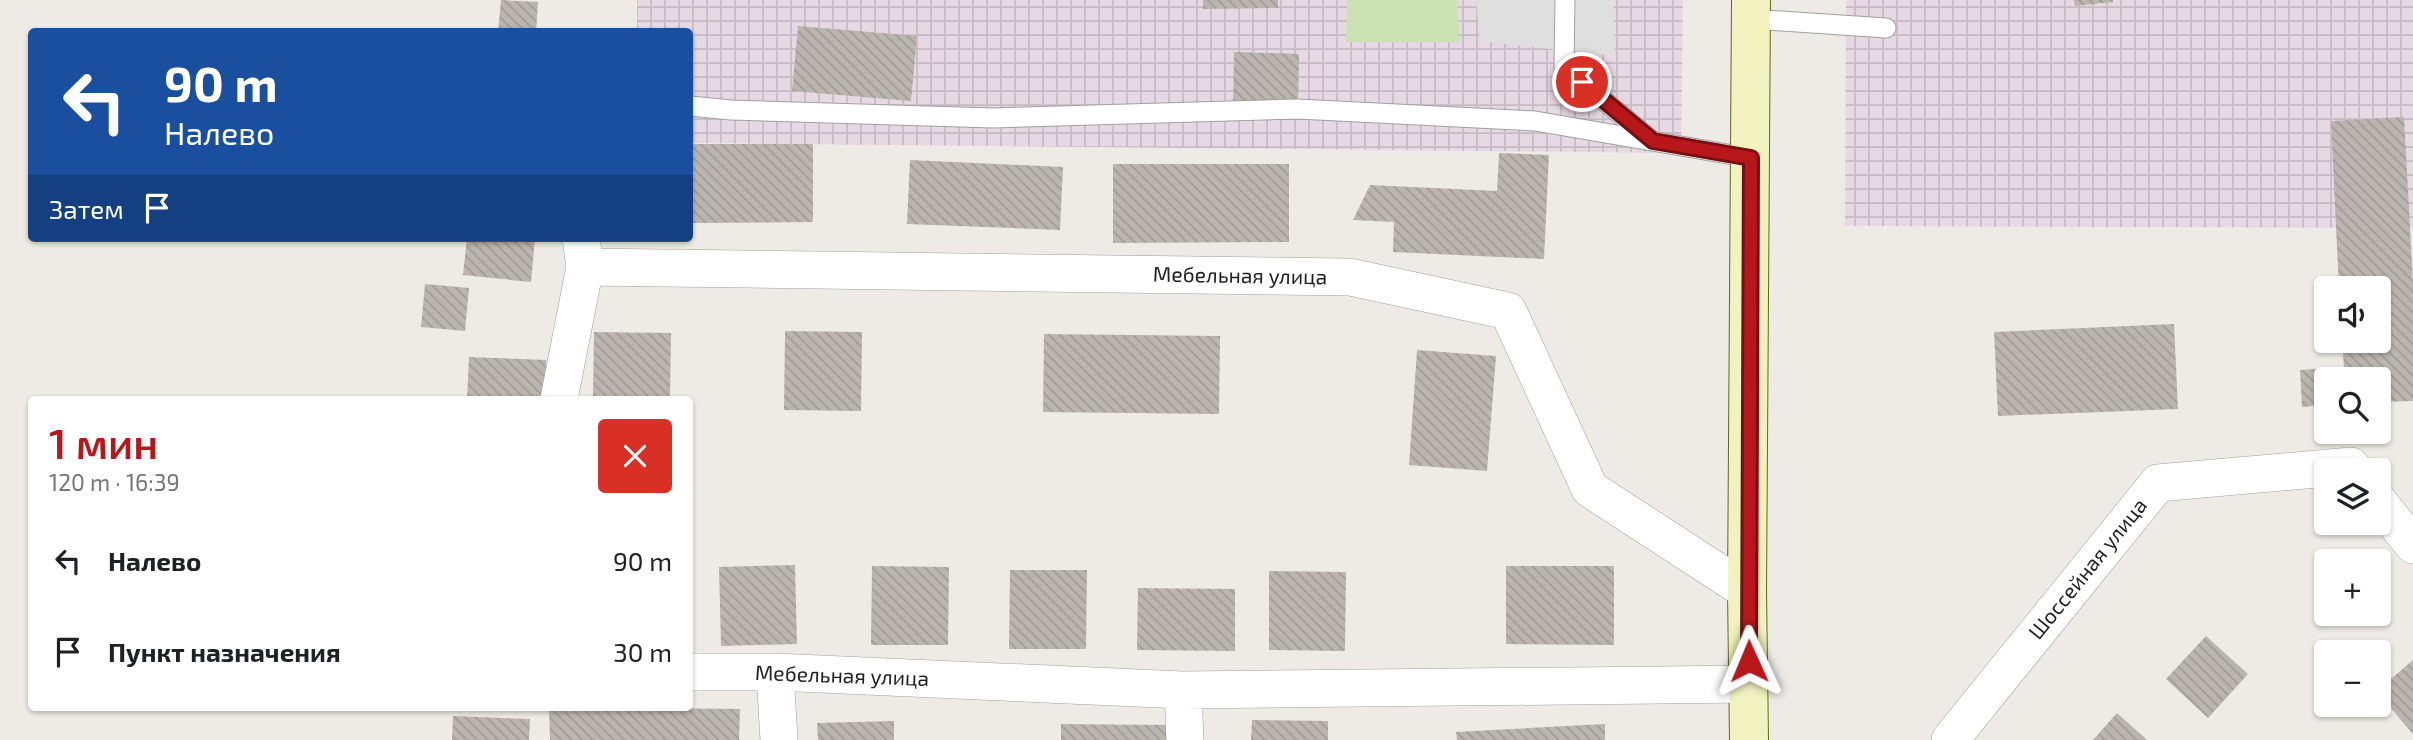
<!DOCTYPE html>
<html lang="ru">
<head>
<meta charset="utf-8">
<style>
	:root { --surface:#fff; --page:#f6f6f6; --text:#202124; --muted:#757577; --accent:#b7171b }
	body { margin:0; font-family:"Exo 2",sans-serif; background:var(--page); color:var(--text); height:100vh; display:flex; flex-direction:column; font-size:26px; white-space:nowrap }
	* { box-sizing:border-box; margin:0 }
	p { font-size:23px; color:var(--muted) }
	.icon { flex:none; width:38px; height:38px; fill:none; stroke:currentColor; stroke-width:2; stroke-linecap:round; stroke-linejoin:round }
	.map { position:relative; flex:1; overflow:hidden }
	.panel { position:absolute; left:28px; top:396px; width:665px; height:315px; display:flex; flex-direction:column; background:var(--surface); border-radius:7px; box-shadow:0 2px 5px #0004 }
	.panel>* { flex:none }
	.hud { position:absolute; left:28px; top:28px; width:665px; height:214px; border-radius:7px; box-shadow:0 2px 5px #0004; background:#1a4fa0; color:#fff; overflow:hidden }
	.fabs { position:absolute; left:2314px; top:276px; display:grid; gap:14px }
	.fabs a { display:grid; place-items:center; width:77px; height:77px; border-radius:7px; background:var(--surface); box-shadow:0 2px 5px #0004; font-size:35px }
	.pin { position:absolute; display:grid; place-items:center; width:60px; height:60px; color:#fff; margin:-30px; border:4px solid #fff; border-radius:50%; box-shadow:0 2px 7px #0007 }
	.me { position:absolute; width:77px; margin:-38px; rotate:359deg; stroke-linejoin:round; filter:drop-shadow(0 0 5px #0008) }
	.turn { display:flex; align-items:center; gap:24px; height:147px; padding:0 21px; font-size:32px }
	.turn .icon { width:91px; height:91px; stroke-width:2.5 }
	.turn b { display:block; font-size:49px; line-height:60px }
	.then { display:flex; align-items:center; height:66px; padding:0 21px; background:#0003; gap:14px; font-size:26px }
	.round { display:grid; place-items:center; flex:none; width:74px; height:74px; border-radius:7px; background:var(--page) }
	.head { display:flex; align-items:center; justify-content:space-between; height:119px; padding:0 21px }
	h1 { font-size:42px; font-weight:600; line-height:52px; color:var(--accent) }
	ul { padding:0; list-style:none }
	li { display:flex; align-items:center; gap:21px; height:91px; padding:0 21px }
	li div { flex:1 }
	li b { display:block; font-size:26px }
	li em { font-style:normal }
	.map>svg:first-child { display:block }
	.industrial { fill:url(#industrial-grid) }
	.grass { fill:#cbe3b2 }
	.parking { fill:#dfdfdf }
	.building { fill:url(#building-back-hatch) }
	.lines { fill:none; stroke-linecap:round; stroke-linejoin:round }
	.service-casing { stroke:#a0a0a0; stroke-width:21 }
	.minor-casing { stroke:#a0a0a0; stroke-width:38 }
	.secondary-casing { stroke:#636a11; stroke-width:40 }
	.service { stroke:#fff; stroke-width:19 }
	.minor { stroke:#fff; stroke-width:37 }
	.secondary { stroke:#f1f2c0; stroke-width:38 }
	.route-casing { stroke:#770f12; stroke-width:18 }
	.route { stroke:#b7171b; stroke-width:12 }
	.labels { text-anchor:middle; stroke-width:5; stroke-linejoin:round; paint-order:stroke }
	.street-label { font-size:21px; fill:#1f1f1f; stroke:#fff }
</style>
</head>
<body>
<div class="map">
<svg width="2413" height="740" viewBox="0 0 2413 740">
	<defs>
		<pattern id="industrial-grid" width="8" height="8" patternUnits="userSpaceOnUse" patternTransform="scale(1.75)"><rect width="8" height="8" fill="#e7d9e4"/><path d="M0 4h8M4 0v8" fill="none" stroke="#c6bac3"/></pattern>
		<pattern id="building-back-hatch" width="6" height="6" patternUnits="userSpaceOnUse" patternTransform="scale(1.75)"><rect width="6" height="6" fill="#bbb5af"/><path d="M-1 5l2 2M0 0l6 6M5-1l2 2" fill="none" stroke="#a09b96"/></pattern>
	</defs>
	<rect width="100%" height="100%" fill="#eeebe6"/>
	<!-- industrial -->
	<path class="industrial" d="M 637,0 L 1683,0 L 1681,153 L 690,143 L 690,32 L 637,32 Z
		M 1846,0 L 2413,0 L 2413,228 L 1845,226 Z"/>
	<!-- grass -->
	<path class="grass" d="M 1347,0 L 1457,0 L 1460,42 L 1346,42 Z"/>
	<!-- parking -->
	<path class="parking" d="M 1476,0 L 1614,0 L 1615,56 L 1480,41 Z"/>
	<!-- building -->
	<path class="building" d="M 501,0 L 538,2 L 536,32 L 498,32 Z
		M 1203,0 L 1278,0 L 1278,8 L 1203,9 Z
		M 2074,0 L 2113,0 L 2113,2 L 2075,6 Z
		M 798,26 L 917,36 L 911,101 L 792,91 Z
		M 1234,52 L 1299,54 L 1298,109 L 1233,107 Z
		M 2404,117 L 2413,282 L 2413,401 L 2378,402 L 2378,380 L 2326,380 L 2326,405 L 2302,407 L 2300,370 L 2344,367 L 2342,341 L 2378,341 L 2378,289 L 2339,289 L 2331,121 Z
		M 690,144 L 813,144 L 813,222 L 690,223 Z
		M 1499,153 L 1549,155 L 1544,259 L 1393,252 L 1394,222 L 1353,220 L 1370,185 L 1497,191 Z
		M 910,160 L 1063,167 L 1060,230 L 907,224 Z
		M 1113,164 L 1289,164 L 1289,242 L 1113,243 Z
		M 467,238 L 535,238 L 531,282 L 463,275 Z
		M 425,284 L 469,288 L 465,331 L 421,327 Z
		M 2174,324 L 2178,409 L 1998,416 L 1994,332 Z
		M 785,331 L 862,332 L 861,411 L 784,410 Z
		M 594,332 L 671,333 L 670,399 L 593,399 Z
		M 1044,334 L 1220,336 L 1219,414 L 1043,412 Z
		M 1417,350 L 1496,356 L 1487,471 L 1409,465 Z
		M 469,357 L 546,360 L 545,399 L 467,399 Z
		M 795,565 L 797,644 L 721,646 L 719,567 Z
		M 872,566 L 949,567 L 948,645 L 871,645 Z
		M 1506,566 L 1614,566 L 1614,645 L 1506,644 Z
		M 1010,570 L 1087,570 L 1086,649 L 1009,649 Z
		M 1269,571 L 1346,572 L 1345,651 L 1269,650 Z
		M 1138,588 L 1235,589 L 1235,651 L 1137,650 Z
		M 2206,636 L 2248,674 L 2208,718 L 2166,679 Z
		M 2413,660 L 2413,734 L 2378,693 L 2378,690 Z
		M 641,708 L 740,709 L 739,740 L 550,740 L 549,710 Z
		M 2117,713 L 2147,740 L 2093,740 Z
		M 453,716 L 530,719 L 529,740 L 452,740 Z
		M 1252,720 L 1328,721 L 1328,740 L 1251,740 Z
		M 894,721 L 894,740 L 818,740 L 817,723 Z
		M 1061,724 L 1166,725 L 1166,740 L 1061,740 Z
		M 1605,724 L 1605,740 L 1457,740 L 1456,732 Z"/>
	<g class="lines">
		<!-- service casing -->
		<g class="service-casing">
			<path id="service" d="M 1565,0 L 1564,67 L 1651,140
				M 1751,19 L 1886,28
				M 690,106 L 731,110 L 993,118 L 1298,109 L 1535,121 L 1751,158"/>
		</g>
		<!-- minor casing -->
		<g class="minor-casing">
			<path id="minor" d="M 585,267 L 1350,277 L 1508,311 L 1590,489 L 1747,591
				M 559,399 L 585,267 L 581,238
				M 2378,501 L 2413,545
				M 690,672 L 775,672 L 1183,690 L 1749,684
				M 775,672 L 779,740
				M 1183,690 L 1185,740
				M 1950,740 L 2158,483 L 2351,466 L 2355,471"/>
		</g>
		<!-- secondary casing -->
		<g class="secondary-casing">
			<path id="secondary" d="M 1749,740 L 1747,591 L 1751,0"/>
		</g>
		<!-- service -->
		<use href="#service" class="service"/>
		<!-- minor -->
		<use href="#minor" class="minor"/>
		<!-- secondary -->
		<use href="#secondary" class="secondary"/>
	</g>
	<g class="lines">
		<!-- route casing -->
		<g class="route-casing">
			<path id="route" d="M 1582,82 L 1653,141 L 1751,158 L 1749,661"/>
		</g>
		<!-- route -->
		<use href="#route" class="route"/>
	</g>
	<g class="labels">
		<!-- street labels -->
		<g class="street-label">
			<text transform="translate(1240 276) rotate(1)" y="7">Мебельная улица</text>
			<text transform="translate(2088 569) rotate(-51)" y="7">Шоссейная улица</text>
			<text transform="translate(842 676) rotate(2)" y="7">Мебельная улица</text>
		</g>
	</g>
</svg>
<div class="fabs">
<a><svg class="icon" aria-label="sound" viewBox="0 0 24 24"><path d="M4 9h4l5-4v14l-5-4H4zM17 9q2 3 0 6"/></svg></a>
<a><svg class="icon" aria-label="search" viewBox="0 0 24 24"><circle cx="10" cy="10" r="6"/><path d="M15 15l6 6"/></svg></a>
<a><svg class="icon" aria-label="layers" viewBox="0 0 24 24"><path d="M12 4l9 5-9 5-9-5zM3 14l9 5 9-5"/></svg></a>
<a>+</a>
<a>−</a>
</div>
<div class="pin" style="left:1582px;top:82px;background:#d93025"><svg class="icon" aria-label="arrive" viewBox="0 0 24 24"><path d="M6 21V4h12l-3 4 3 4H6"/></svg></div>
<svg class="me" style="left:1749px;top:661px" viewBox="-20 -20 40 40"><path d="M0-17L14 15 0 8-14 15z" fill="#b7171b" stroke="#fff" stroke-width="4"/></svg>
<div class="hud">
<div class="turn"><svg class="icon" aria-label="left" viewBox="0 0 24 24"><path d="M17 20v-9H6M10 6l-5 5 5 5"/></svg><div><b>90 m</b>Налево</div></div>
<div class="then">Затем<svg class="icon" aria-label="arrive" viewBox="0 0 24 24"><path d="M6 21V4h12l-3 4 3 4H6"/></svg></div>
</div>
<section class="panel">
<div class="head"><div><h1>1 мин</h1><p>120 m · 16:39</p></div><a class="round" style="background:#d93025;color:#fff"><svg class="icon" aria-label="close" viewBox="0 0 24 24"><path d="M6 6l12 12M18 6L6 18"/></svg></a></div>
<ul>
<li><svg class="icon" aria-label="left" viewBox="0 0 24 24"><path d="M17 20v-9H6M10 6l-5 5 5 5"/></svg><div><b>Налево</b></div><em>90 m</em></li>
<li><svg class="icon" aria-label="arrive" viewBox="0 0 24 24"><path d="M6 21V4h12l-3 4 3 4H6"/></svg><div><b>Пункт назначения</b></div><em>30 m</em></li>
</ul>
</section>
</div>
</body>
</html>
